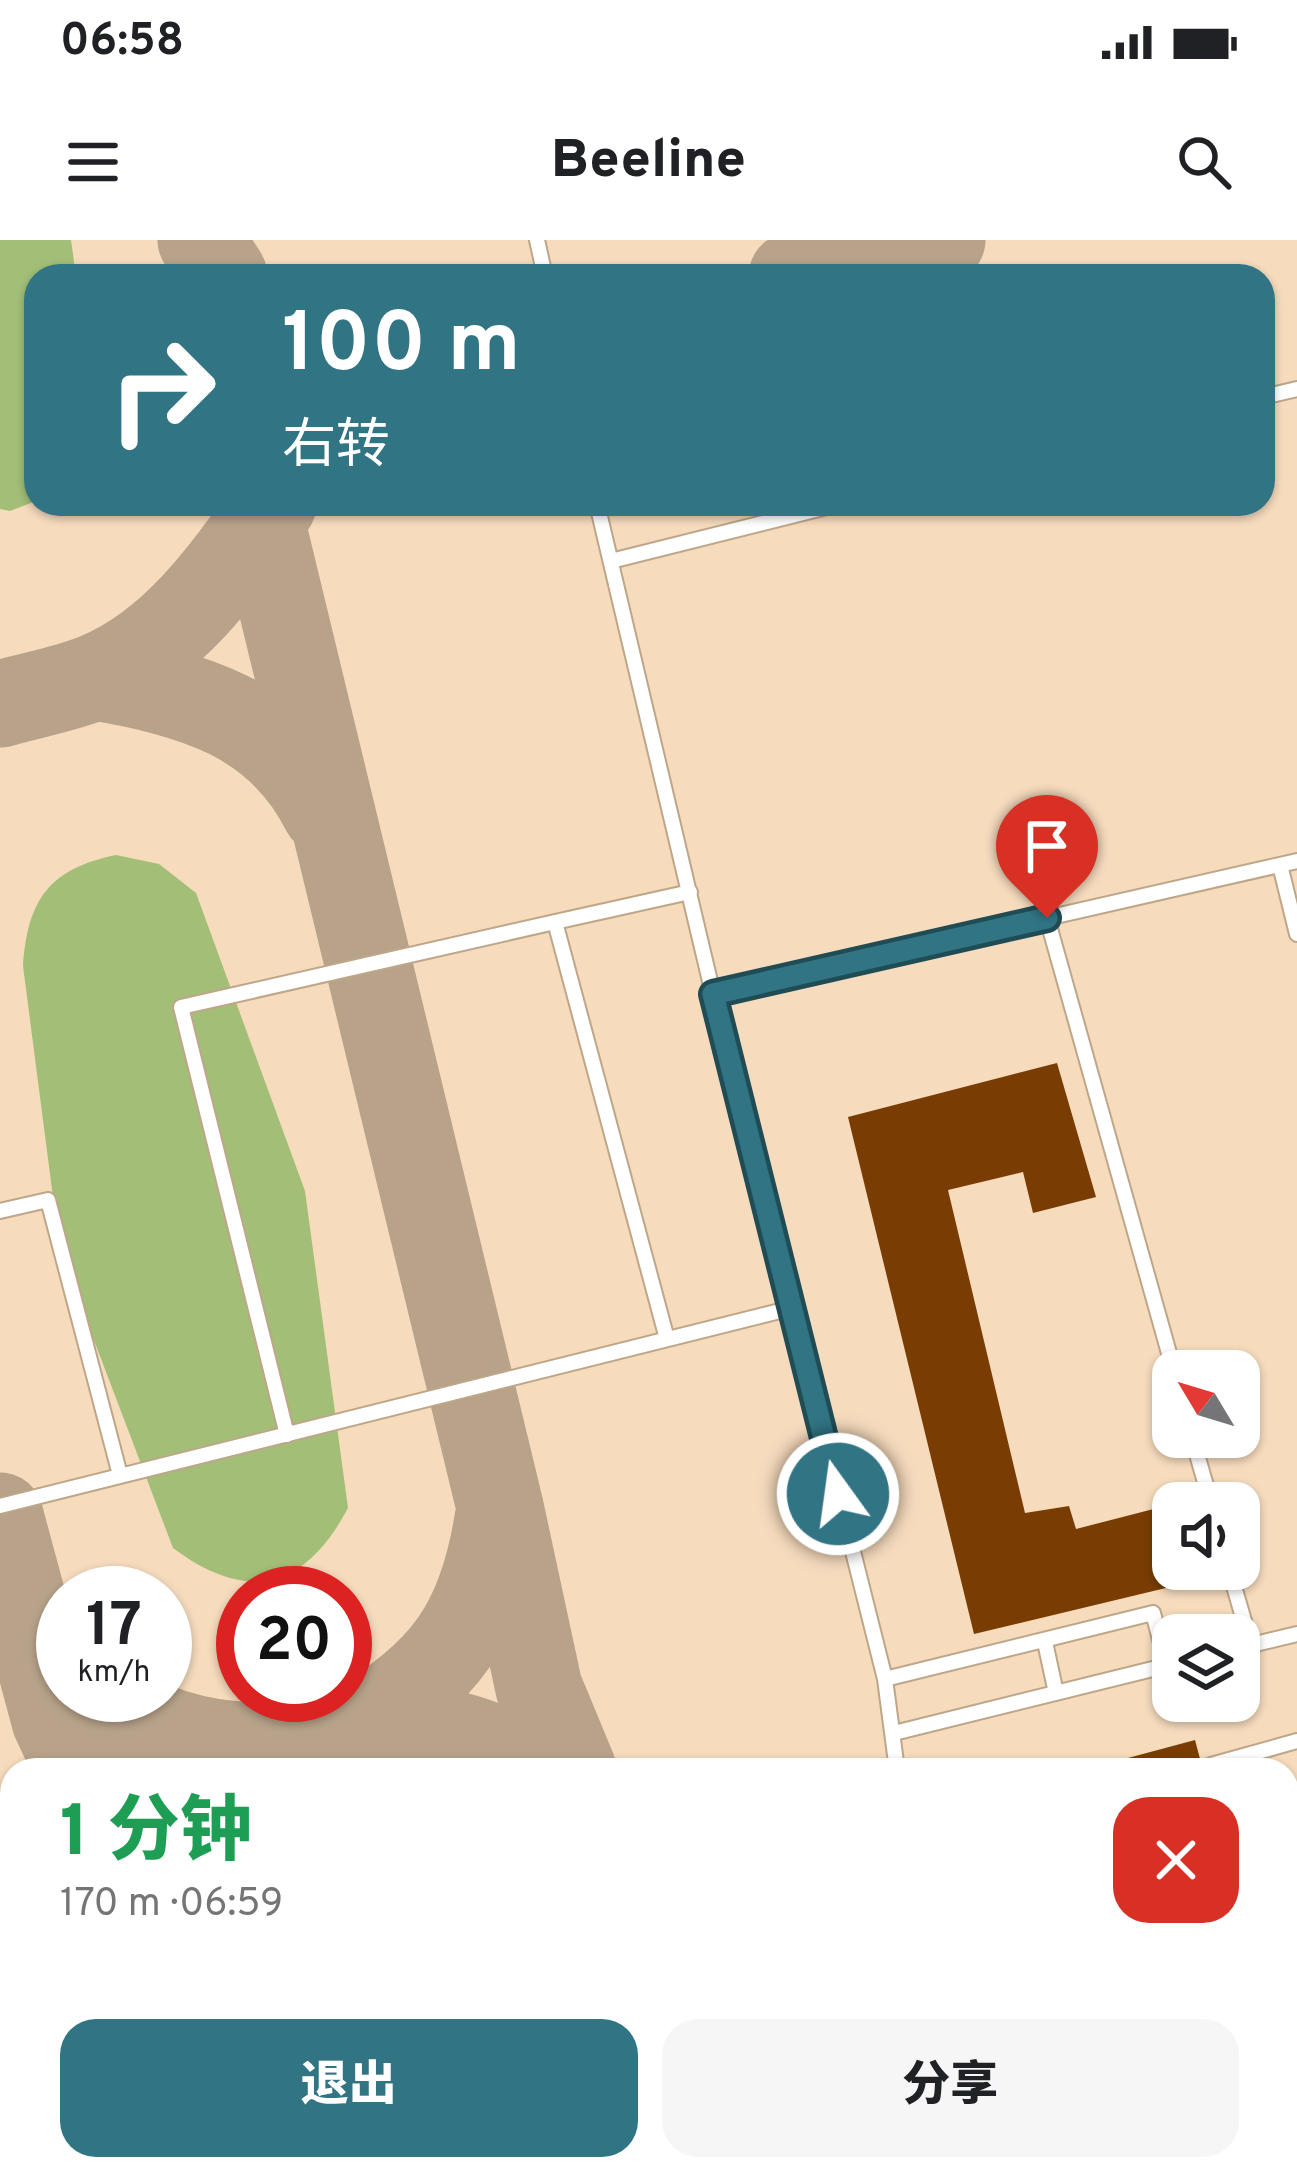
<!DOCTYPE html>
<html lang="zh">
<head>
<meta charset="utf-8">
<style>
	:root { --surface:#fff; --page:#f6f6f6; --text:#202124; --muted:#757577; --accent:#317585 }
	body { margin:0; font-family:Overpass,"Noto Sans SC",sans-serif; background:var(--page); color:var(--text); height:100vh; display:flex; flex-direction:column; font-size:45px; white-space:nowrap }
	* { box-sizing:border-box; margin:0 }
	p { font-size:39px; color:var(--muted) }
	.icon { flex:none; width:66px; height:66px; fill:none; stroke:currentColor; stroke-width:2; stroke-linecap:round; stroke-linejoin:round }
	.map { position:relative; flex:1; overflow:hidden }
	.drawer { position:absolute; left:0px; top:1518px; width:1299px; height:423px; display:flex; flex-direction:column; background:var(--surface); border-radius:36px 36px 0 0; box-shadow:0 3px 9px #0004 }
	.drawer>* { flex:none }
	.guide { position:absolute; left:24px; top:24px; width:1251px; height:252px; border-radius:36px; box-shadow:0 3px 9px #0004; background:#317585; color:#fff; overflow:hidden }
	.needle { width:78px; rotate:308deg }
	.buttons { position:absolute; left:1152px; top:1110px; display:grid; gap:24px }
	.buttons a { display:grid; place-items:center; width:108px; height:108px; border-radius:24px; background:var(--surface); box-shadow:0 3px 9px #0004; font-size:60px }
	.speed { position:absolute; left:36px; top:1326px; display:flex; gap:24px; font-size:60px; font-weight:700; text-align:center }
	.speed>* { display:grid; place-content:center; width:156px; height:156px; border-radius:50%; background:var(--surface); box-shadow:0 3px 9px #0004; line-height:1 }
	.speed small { font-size:30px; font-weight:400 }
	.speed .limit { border:18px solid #d22; background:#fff; color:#111 }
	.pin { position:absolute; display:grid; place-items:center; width:102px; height:102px; color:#fff; margin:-123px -51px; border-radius:50% 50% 50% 0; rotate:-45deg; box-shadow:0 0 12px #0007 }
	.pin .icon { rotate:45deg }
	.me { position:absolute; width:132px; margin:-66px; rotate:346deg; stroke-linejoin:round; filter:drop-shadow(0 0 9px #0008) }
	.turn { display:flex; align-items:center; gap:42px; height:252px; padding:0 60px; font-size:54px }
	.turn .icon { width:156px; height:156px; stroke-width:2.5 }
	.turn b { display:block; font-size:84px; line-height:102px }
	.round { display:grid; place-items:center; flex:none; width:126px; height:126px; border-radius:36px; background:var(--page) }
	.headline { display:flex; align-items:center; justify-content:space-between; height:204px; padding:0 60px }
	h1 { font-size:72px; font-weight:800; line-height:90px; color:#1e9e55 }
	.primary-button { display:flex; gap:24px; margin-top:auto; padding:24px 60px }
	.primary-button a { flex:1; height:138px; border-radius:36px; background:var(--accent); color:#fff; font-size:48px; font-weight:800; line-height:138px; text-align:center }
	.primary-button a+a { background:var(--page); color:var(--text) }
	.status { display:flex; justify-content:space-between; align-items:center; height:84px; padding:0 60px; background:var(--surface); direction:ltr }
	.status svg { height:33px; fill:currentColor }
	header { display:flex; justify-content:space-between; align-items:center; height:156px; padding:0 60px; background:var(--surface); font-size:54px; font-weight:800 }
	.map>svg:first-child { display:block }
	.green { fill:#a3bf77 }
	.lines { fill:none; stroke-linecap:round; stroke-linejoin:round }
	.taxiway { stroke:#b8a28a; stroke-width:87 }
	.building { fill:#793d03 }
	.lane-casing { stroke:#bea689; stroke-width:18 }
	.lane { stroke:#fff; stroke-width:14 }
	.route-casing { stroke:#204c56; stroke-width:30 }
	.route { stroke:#317585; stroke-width:21 }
</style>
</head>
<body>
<div class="status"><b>06:58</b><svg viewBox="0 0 49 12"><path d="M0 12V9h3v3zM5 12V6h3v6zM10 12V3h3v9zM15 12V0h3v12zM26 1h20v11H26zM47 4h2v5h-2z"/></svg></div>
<header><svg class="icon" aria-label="menu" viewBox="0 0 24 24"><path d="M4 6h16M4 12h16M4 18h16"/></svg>Beeline<svg class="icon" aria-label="search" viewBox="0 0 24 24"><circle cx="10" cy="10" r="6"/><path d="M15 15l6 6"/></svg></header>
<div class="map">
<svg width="1297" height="1940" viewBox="0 0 1297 1940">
	<rect width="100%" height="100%" fill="#f6dbbd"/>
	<!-- green -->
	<path class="green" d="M 0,0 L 71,0 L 76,36 L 36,36 L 36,261 L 10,271 L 0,269 Z
		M 116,615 L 159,624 L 196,653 L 305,951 L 348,1268 C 305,1349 248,1364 173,1308 L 60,1011 L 23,726 C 28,659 49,629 116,615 Z"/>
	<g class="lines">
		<!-- taxiway -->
		<path class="taxiway" d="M 201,0 L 224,36
			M 792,36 L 942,0
			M 257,264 L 500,1267 L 539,1448 L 573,1530
			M 96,437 C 192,454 278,477 325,571
			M 0,464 C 32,455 67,449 98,436 C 175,404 226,330 273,264
			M 0,1276 L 55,1480 L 78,1530
			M 101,1455 C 148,1491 201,1505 259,1506
			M 354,1487 C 444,1435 482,1383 498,1279
			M 185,1530 C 305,1498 420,1453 533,1530
			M 0,1618 L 12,1623
			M 189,1929 L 192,1940
			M 694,1929 L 696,1940"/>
	</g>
	<!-- building -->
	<path class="building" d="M 1057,823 L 1096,957 L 1033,973 L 1023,932 L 948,950 L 1025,1273 L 1069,1266 L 1076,1289 L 1173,1264 L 1173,1329 L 1219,1329 L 1220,1335 L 974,1394 L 848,877 Z
		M 1195,1500 L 1203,1530 L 1087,1530 L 1087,1529 Z"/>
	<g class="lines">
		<!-- lane casing -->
		<g class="lane-casing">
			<path id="lane" d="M 537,0 L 545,36
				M 1263,157 L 1297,149
				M 597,264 L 713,754 L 885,1439 L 897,1530
				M 611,321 L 839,264
				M 1280,625 L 1297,694
				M 1047,678 L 1174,1131
				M 555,682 L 690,652
				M 713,754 L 1297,621
				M 0,971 L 48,960 L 120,1235
				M 287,1195 L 181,767 L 555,682 L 667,1099
				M 1192,1197 L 1211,1263
				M 0,1266 L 792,1068
				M 1229,1329 L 1251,1405
				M 1045,1402 L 1056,1453
				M 1239,1408 L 1297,1394
				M 885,1439 L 1153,1373 L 1167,1426
				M 894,1493 L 1173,1424
				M 1211,1525 L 1297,1501
				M 1287,1718 L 1297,1756
				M 320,1929 L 323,1940
				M 591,1929 L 593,1940
				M 1028,1929 L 1029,1940
				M 39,1940 L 86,1929"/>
		</g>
		<!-- lane -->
		<use href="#lane" class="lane"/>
	</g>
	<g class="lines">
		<!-- route casing -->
		<g class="route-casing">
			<path id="route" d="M 838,1254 L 713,754 L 1047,678"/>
		</g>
		<!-- route -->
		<use href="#route" class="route"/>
	</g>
</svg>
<div class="buttons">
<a><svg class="needle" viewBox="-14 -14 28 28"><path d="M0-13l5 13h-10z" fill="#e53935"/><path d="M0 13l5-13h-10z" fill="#757577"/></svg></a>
<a><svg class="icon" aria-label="sound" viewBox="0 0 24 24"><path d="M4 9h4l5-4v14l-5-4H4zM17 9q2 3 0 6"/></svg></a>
<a><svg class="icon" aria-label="layers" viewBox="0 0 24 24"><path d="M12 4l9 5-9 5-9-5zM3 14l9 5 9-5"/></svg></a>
</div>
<div class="speed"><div>17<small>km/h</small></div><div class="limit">20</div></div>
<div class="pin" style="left:1047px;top:678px;background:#d93025"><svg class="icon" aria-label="arrive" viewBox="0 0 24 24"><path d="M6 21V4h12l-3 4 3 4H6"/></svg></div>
<svg class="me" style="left:838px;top:1254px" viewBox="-20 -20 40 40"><circle r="17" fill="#317585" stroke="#fff" stroke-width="3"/><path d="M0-11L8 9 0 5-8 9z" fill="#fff"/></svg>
<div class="guide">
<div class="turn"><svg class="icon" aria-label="right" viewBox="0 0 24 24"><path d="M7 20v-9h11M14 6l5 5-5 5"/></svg><div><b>100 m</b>右转</div></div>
</div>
<section class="drawer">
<div class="headline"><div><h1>1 分钟</h1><p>170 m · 06:59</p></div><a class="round" style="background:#d93025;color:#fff"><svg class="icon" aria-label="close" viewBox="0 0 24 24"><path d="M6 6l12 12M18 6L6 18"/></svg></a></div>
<div class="primary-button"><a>退出</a><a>分享</a></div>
</section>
</div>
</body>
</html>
